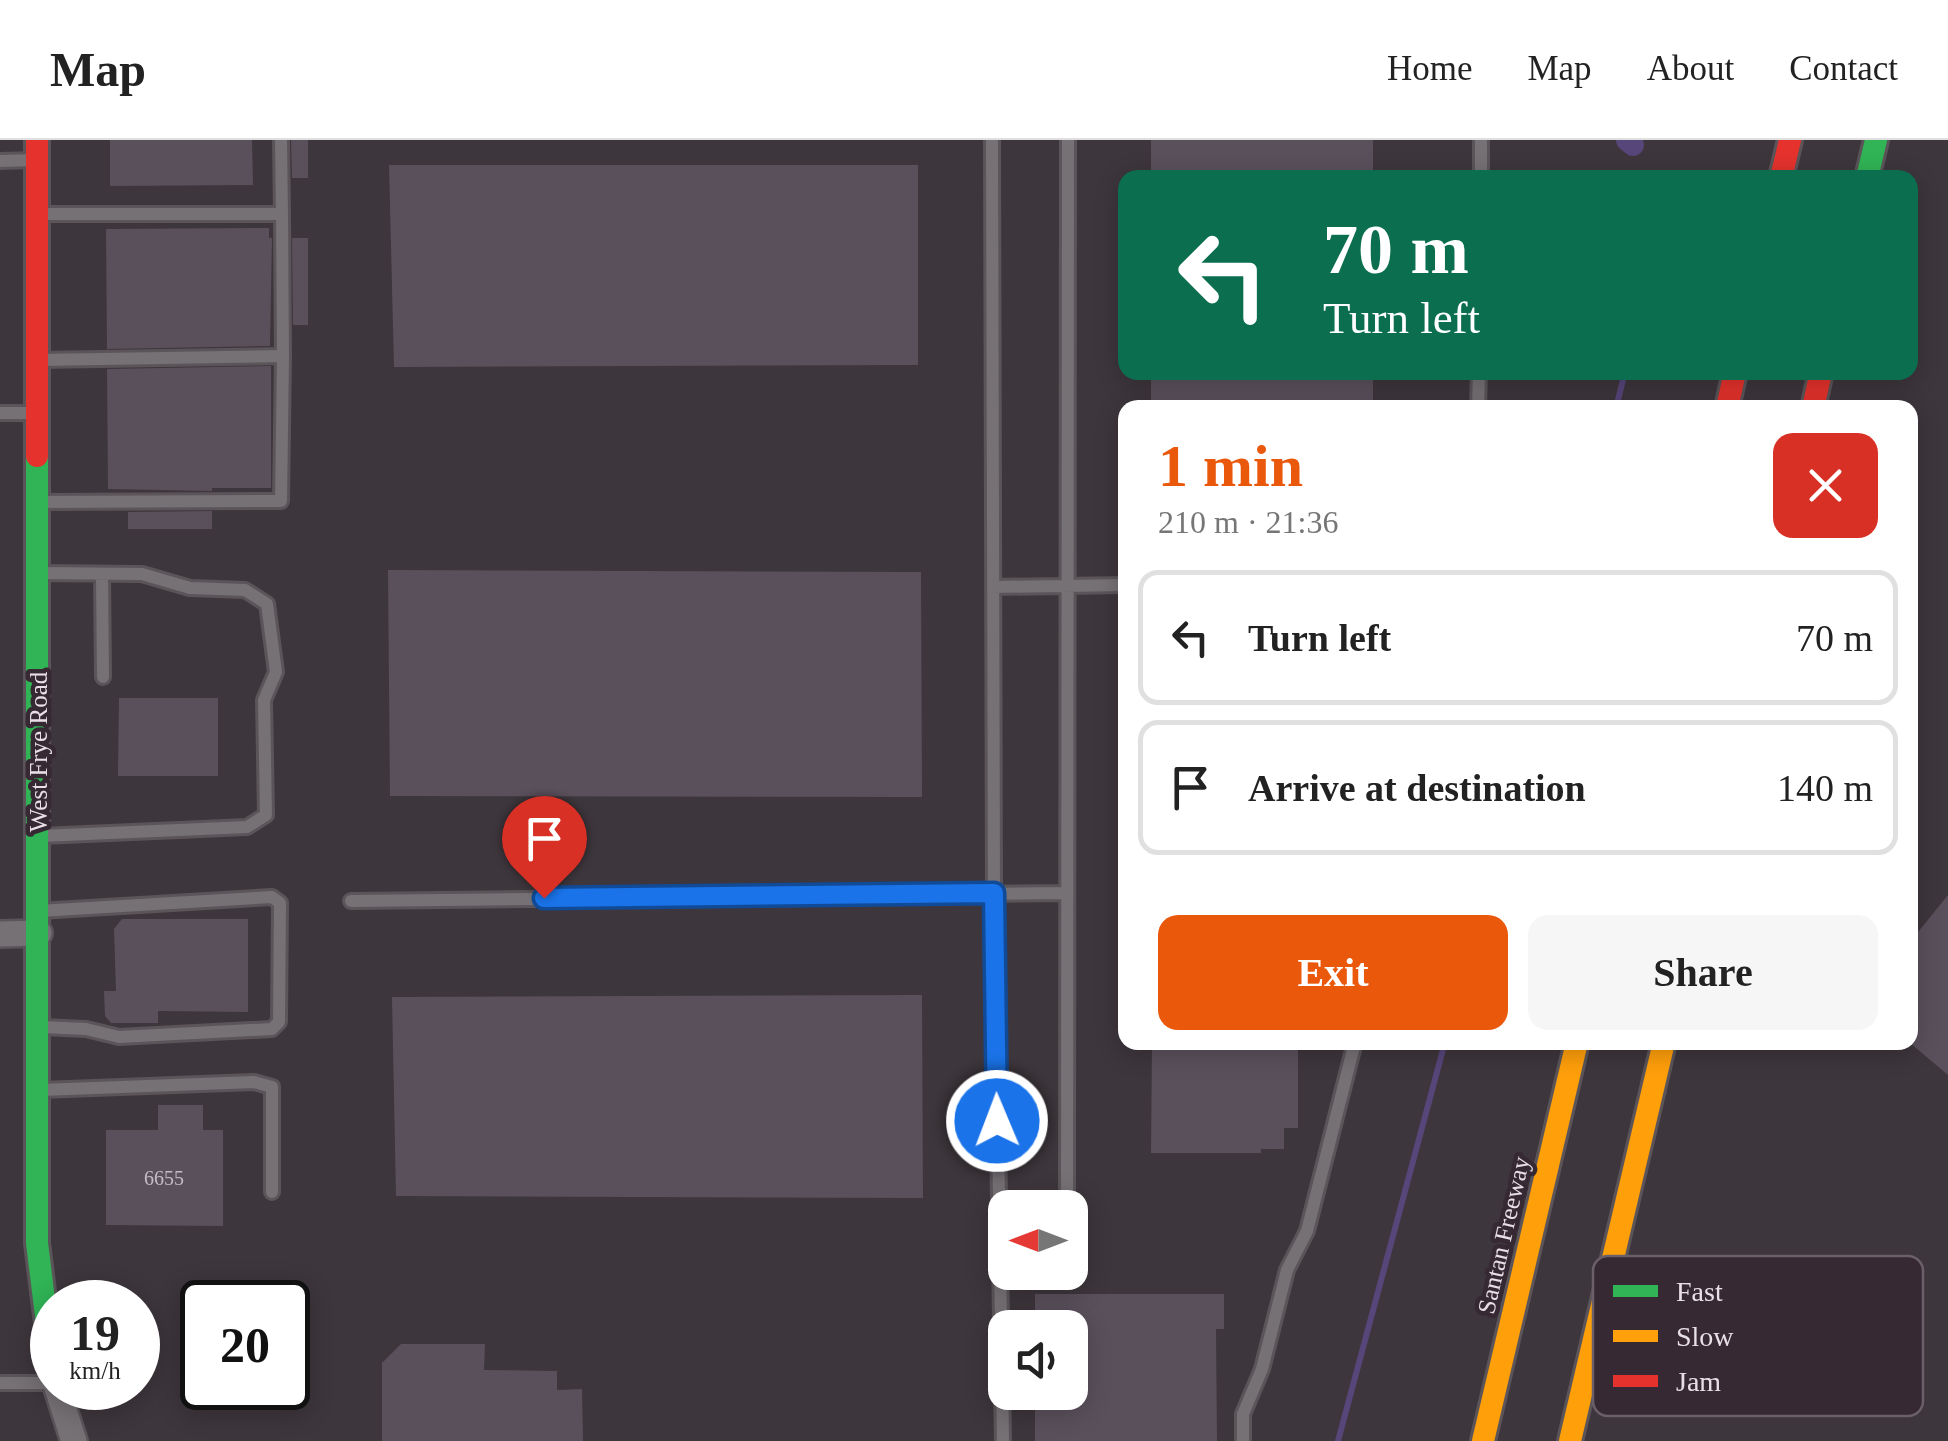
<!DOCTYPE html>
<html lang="en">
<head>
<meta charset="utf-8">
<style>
	:root { --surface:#fff; --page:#f6f6f6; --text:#222; --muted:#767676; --line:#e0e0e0; --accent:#ea580c }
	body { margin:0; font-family:"Times New Roman",serif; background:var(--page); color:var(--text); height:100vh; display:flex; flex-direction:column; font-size:38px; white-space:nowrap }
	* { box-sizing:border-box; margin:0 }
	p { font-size:32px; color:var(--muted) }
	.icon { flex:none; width:55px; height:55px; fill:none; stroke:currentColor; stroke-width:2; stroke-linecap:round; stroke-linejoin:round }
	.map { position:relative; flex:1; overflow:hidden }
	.panel { position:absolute; left:1118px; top:260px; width:800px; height:650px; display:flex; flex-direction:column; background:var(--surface); border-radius:20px; box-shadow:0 5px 25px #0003 }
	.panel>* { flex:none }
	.banner { position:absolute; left:1118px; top:30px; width:800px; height:210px; border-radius:20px; box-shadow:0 5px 25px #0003; background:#0b6e4f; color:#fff; overflow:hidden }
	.needle { width:65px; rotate:270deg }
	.tools { position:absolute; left:988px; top:1050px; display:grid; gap:20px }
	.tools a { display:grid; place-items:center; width:100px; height:100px; border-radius:20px; background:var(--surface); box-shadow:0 5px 25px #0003; font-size:50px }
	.speed { position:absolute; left:30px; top:1140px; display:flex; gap:20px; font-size:50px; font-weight:700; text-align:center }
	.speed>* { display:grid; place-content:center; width:130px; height:130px; border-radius:50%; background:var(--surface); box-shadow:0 5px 25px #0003; line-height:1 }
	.speed small { font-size:25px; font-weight:400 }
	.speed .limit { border:5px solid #111; border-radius:15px; background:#fff; color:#111 }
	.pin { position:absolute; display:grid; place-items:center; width:85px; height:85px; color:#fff; margin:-102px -42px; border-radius:50% 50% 50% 0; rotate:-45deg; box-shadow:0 0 10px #0007 }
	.pin .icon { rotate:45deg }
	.me { position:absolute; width:110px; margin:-55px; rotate:359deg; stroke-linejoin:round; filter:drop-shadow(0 0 8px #0008) }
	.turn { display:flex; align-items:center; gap:35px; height:210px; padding:0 40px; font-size:45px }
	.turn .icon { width:130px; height:130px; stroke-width:2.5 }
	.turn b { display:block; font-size:70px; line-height:85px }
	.round { display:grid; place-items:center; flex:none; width:105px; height:105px; border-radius:20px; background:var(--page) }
	.summary { display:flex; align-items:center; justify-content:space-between; height:170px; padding:0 40px }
	h1 { font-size:60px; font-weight:600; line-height:75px; color:var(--accent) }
	.cta { display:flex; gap:20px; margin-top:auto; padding:20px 40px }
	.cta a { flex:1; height:115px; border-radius:20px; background:var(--accent); color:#fff; font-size:40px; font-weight:600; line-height:115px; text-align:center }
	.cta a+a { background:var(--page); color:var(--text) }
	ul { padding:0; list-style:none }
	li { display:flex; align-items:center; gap:30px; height:135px; margin:0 20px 15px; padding:0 20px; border:5px solid var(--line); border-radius:20px }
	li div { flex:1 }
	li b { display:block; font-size:38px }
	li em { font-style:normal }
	header { display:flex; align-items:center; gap:60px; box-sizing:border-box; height:140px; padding:0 50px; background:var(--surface); border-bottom:2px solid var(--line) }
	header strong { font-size:48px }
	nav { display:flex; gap:55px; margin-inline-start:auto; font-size:35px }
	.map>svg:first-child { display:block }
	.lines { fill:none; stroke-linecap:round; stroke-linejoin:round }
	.stream { stroke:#56467a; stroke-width:6 }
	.canal { stroke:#56467a; stroke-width:22 }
	.building { fill:#5a505c }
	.lane-casing { stroke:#5b555a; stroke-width:18 }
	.street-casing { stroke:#5b555a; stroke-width:30 }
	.fast-casing { stroke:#5b555a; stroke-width:28 }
	.slow-casing { stroke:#5b555a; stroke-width:28 }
	.jam-casing { stroke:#5b555a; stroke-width:28 }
	.lane { stroke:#767175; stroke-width:12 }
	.street { stroke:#767175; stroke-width:25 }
	.fast { stroke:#30b455; stroke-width:22 }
	.slow { stroke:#ff9f0a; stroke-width:22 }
	.jam { stroke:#e5322d; stroke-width:22 }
	.route-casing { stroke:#114b97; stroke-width:25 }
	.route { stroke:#1a73e8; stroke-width:18 }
	.labels { text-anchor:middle; stroke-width:9; stroke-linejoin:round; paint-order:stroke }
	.number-label { font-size:20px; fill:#c4bcc4 }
	.street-label { font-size:25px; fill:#e8e0e6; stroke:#362933 }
	.key { fill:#362933; stroke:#6b6069; stroke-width:2.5 }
	.key-label { font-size:28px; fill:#e8e0e6 }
</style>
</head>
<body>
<header>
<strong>Map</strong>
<nav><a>Home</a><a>Map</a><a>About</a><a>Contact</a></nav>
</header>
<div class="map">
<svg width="1948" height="1301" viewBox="0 0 1948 1301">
	<rect width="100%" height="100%" fill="#3d363c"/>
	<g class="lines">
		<!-- stream -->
		<path class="stream" d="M 1616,268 L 1625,232
			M 1338,1301 L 1445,902"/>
		<!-- canal -->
		<path class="canal" d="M 1627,0 L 1633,5"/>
	</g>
	<!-- building -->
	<path class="building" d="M 110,0 L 252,0 L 253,45 L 110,46 Z
		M 291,0 L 308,0 L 308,38 L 292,38 Z
		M 1151,0 L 1373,0 L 1373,38 L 1151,38 Z
		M 389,25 L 918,25 L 918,225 L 394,227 Z
		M 269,88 L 269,98 L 272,98 L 270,206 L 107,209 L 106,89 Z
		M 292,98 L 308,98 L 308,185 L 293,185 Z
		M 271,226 L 271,348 L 212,348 L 212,351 L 108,349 L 107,229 Z
		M 1151,232 L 1373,232 L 1373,259 L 1372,268 L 1151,268 Z
		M 212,371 L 212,389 L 128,389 L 128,372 Z
		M 388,430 L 921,432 L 922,657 L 390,656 Z
		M 119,558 L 218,558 L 218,636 L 118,636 Z
		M 1948,755 L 1948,935 L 1910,903 L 1910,802 Z
		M 122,779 L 248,779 L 248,872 L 158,871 L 158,883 L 111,883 L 105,876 L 104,851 L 116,851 L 114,789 Z
		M 922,855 L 923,1058 L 396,1056 L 392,857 Z
		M 1152,902 L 1298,902 L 1298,988 L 1284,988 L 1284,1009 L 1261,1009 L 1261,1013 L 1151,1013 Z
		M 158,965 L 203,965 L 203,990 L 223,990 L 223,1086 L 106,1085 L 106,990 L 158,990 Z
		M 1035,1154 L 1224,1154 L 1224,1189 L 1216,1189 L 1217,1301 L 1035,1301 L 1035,1252 L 1070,1252 L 1070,1188 L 1035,1188 Z
		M 401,1204 L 485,1204 L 484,1230 L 557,1231 L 557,1250 L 582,1249 L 583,1301 L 382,1301 L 382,1223 Z"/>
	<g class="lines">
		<!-- lane casing -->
		<g class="lane-casing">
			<path id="lane" d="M 281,0 L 282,74
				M 992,0 L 994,753 L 1003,1301
				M 0,21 L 34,20
				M 1481,38 L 1481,0
				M 37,74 L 282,74 L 283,216
				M 38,220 L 283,216 L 281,361 L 40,362
				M 1478,268 L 1479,232
				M 0,273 L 35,273
				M 40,433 L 142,434 L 190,448 L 245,450 L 267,464 L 276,532 L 264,560 L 266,675 L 247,687 L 41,696
				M 102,434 L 103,537
				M 993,447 L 1125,445
				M 351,761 L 1067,753
				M 39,771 L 272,757 L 280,763 L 279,882 L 272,889 L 119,897 L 86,889 L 41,887
				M 41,950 L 254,942 L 272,947 L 272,1052
				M 1067,1068 L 1068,0
				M 0,1243 L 52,1243
				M 1243,1301 L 1243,1274 L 1262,1229 L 1287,1130 L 1307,1091 L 1355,902"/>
		</g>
		<!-- street casing -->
		<g class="street-casing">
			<path id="street" d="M 0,794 L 39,793
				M 57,1248 L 74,1301"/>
		</g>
		<!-- fast casing -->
		<g class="fast-casing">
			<path id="fast" d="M 1867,38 L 1876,0
				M 37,316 L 37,1103 L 52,1224"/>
		</g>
		<!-- slow casing -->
		<g class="slow-casing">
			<path id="slow" d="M 1483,1301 L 1577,902
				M 1570,1301 L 1664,902"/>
		</g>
		<!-- jam casing -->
		<g class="jam-casing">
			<path id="jam" d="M 37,0 L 37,316
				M 1781,38 L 1790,0
				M 1727,268 L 1735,232
				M 1813,268 L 1821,232"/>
		</g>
		<!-- lane -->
		<use href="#lane" class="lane"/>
		<!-- street -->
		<use href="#street" class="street"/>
		<!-- fast -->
		<use href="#fast" class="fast"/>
		<!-- slow -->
		<use href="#slow" class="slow"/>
		<!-- jam -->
		<use href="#jam" class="jam"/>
	</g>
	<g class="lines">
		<!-- route casing -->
		<g class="route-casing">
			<path id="route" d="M 544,758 L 994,753 L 997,981"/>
		</g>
		<!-- route -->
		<use href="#route" class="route"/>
	</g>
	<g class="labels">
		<!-- number labels -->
		<g class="number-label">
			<text x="164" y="1045">6655</text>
		</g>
		<!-- street labels -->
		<g class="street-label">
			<text transform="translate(38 612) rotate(-90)" y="9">West Frye Road</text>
			<text transform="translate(1503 1095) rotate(-77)" y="9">Santan Freeway</text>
		</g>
	</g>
	<!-- legend -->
	<rect x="1593" y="1116" width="330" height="160" rx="15" class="key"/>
	<rect x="1613" y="1145" width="45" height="12" fill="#30b455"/>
	<rect x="1613" y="1190" width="45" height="12" fill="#ff9f0a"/>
	<rect x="1613" y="1235" width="45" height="12" fill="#e5322d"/>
	<g class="key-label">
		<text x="1676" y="1161">Fast</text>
		<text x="1676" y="1206">Slow</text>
		<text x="1676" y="1251">Jam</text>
	</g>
</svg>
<div class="tools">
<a><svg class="needle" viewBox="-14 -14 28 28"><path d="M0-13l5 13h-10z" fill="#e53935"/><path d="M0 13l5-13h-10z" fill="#767676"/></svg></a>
<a><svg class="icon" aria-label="sound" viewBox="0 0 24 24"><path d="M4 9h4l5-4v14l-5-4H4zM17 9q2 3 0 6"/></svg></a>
</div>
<div class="speed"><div>19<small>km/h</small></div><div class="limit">20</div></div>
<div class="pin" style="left:544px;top:758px;background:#d93025"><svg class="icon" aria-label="arrive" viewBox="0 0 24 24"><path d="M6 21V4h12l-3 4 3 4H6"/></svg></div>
<svg class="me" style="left:997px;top:981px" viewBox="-20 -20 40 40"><circle r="17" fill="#1a73e8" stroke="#fff" stroke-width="3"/><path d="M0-11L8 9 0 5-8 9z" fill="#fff"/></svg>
<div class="banner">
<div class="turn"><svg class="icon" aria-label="left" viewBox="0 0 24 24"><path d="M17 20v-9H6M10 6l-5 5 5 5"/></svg><div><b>70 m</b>Turn left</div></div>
</div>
<section class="panel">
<div class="summary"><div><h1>1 min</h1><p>210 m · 21:36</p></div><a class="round" style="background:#d93025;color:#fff"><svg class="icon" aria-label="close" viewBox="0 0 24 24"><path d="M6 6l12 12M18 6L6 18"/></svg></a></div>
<ul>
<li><svg class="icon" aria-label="left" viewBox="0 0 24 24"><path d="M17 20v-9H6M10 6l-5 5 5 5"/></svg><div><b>Turn left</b></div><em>70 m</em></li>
<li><svg class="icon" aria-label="arrive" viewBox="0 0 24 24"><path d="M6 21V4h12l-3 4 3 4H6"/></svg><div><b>Arrive at destination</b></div><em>140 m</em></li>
</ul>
<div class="cta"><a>Exit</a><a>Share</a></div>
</section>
</div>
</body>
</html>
